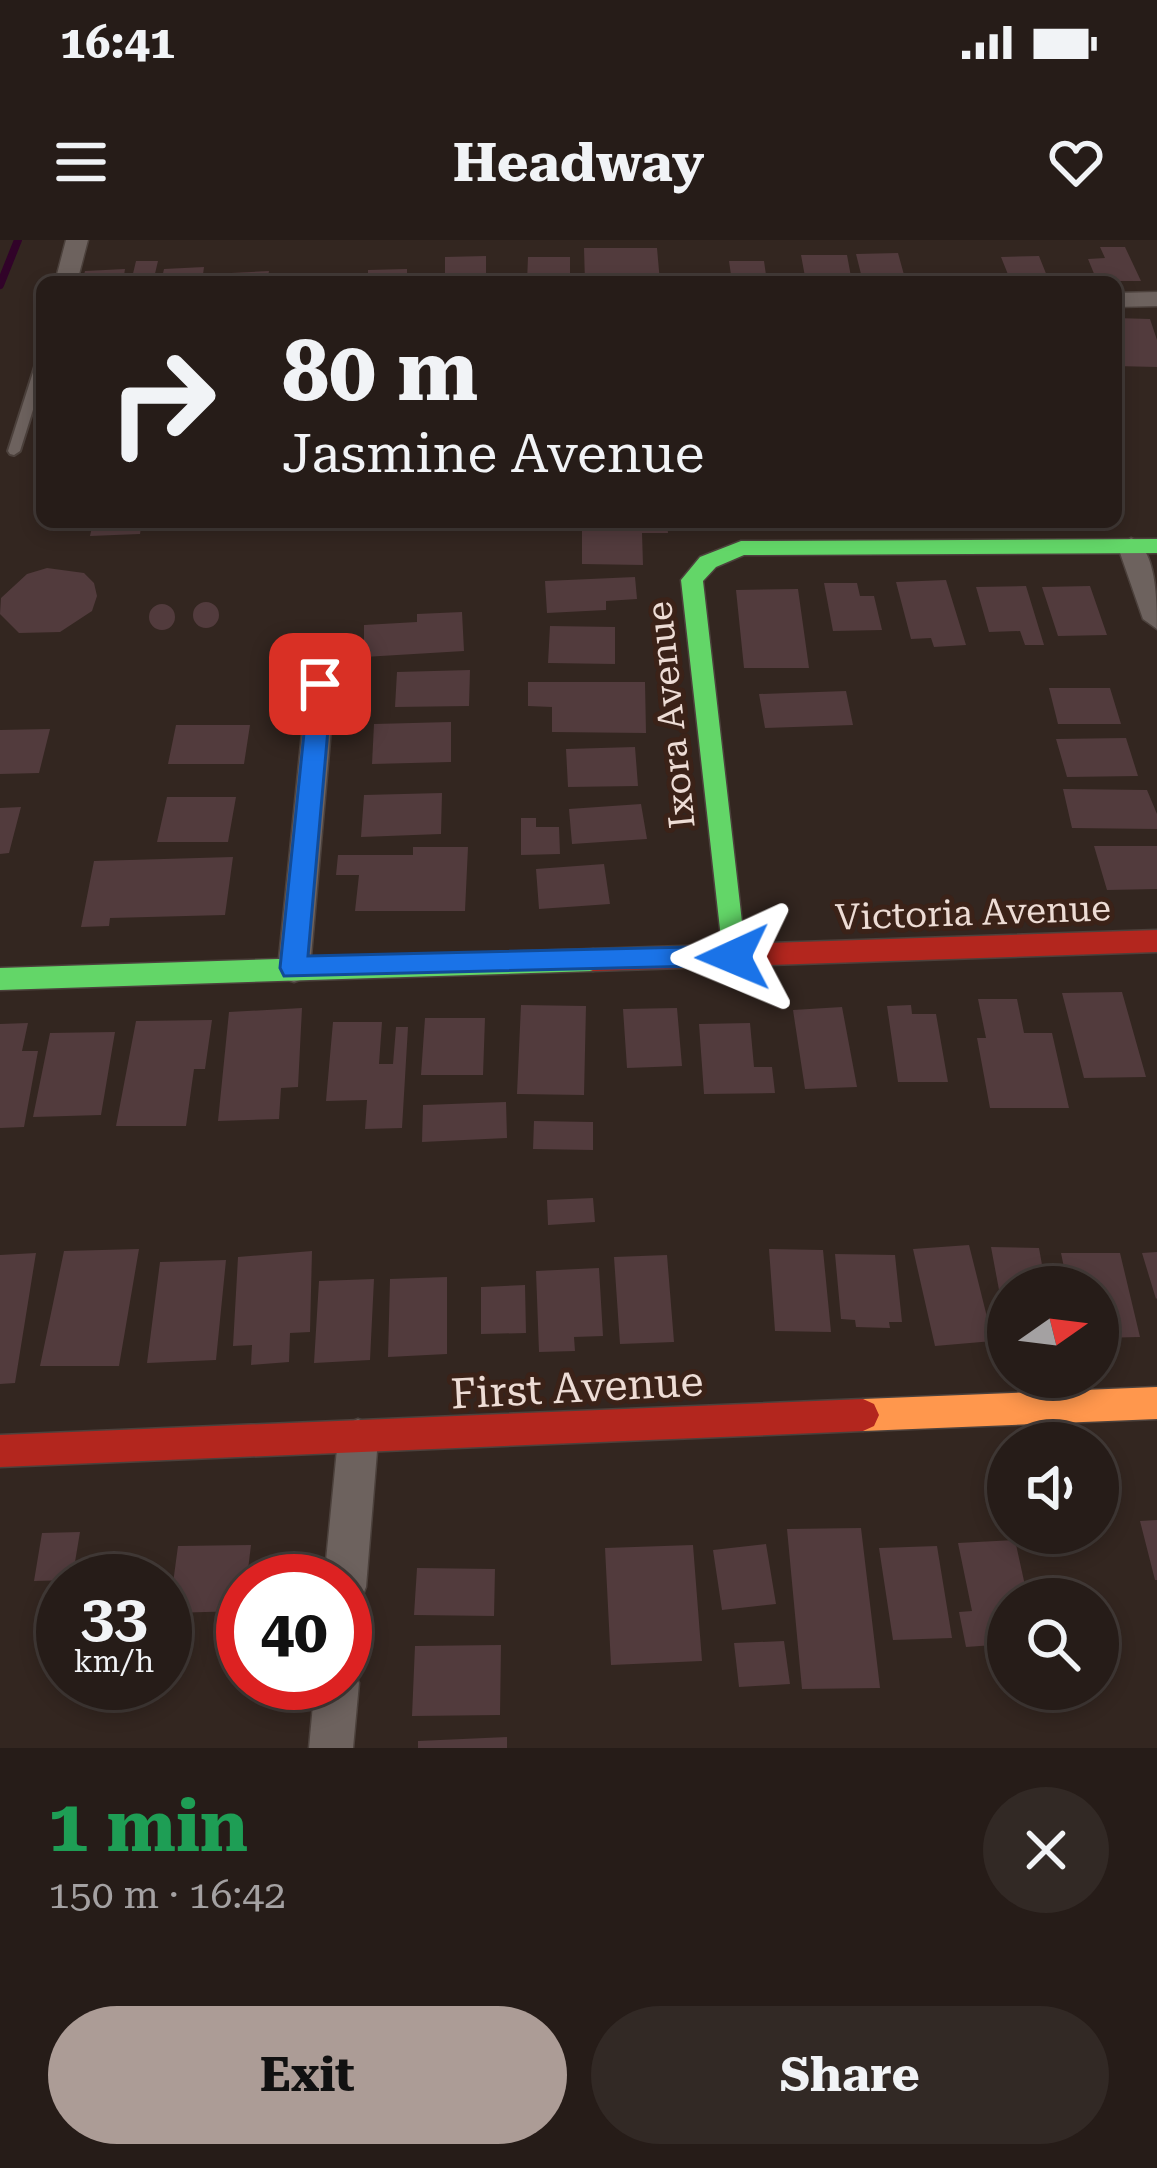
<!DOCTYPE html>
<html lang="en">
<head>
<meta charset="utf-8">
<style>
	:root { --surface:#261c18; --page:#322925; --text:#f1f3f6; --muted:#a4a1a2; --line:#423a37; --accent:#ac9c96 }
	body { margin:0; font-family:"Roboto Serif",serif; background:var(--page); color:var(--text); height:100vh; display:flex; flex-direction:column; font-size:45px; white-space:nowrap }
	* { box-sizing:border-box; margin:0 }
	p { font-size:39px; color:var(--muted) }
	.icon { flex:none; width:66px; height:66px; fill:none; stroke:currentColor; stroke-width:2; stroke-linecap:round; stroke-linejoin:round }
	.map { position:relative; height:1508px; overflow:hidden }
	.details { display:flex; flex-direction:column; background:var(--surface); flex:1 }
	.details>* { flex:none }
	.top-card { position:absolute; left:36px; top:36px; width:1086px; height:252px; border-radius:18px; box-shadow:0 6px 18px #0003,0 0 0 3px var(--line); background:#261c18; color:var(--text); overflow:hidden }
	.needle { width:78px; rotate:76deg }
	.buttons { position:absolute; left:987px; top:1026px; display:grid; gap:24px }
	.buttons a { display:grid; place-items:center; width:132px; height:132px; border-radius:50%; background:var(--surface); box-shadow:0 6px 18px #0003,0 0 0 3px var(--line); font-size:60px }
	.speed { position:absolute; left:36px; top:1314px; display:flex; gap:24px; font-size:60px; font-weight:700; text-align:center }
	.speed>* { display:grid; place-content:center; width:156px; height:156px; border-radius:50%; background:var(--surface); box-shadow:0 6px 18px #0003,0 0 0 3px var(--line); line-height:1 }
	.speed small { font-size:30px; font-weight:400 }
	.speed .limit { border:18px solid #d22; background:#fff; color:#111 }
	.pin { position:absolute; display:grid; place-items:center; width:102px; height:102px; color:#fff; margin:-51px; border-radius:24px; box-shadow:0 6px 18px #0006 }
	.me { position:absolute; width:132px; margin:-66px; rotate:269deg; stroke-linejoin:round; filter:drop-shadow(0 0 9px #0008) }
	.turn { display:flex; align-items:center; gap:42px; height:252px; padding:0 48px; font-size:54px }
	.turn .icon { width:156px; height:156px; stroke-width:2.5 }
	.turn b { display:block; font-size:84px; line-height:102px }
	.round { display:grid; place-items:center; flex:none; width:126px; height:126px; border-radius:63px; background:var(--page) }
	.overview { display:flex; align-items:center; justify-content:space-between; height:204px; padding:0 48px }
	h1 { font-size:72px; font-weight:700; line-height:90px; color:#1e9e55 }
	.primary-button { display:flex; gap:24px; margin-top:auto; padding:24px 48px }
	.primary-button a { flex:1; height:138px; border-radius:72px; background:var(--accent); color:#111; font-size:48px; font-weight:700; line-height:138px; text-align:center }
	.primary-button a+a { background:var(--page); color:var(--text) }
	.status { display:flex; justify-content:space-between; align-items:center; height:84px; padding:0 60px; background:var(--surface); direction:ltr }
	.status svg { height:33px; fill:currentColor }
	header { display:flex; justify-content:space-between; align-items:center; height:156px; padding:0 48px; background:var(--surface); font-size:54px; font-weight:700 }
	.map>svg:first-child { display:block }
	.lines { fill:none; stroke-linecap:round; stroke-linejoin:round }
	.stream { stroke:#310329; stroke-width:8 }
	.building { fill:#523b3d }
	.lane-casing { stroke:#4c413c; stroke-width:4 }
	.street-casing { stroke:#4c413c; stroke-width:3 }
	.fast-casing { stroke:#4c413c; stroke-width:3 }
	.slow-casing { stroke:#4c413c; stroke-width:3 }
	.jam-casing { stroke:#4c413c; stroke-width:3 }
	.lane { fill:#6d625e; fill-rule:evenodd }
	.street { fill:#6d625e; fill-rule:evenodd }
	.fast { fill:#63d668; fill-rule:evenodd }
	.slow { fill:#ff974d; fill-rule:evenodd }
	.jam { fill:#b3261e; fill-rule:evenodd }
	.route { fill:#1a73e8; stroke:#114b97; stroke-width:3 }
	.labels { text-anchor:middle; stroke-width:10; stroke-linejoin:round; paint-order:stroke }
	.street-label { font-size:36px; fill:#eddcd5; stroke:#3b2218 }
	.near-street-label { font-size:42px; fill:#eddcd5; stroke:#3b2218 }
</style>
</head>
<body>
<div class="status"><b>16:41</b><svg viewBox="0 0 49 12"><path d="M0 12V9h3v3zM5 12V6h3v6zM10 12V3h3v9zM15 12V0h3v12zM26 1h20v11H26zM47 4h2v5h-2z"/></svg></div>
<header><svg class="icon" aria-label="menu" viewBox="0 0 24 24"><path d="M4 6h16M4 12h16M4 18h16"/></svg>Headway<svg class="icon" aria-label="heart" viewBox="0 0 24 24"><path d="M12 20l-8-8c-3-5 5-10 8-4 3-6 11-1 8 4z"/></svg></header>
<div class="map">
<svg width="1157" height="1508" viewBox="0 0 1157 1508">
	<rect width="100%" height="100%" fill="#332620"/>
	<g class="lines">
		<!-- stream -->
		<path class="stream" d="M 0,45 L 18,0"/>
	</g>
	<!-- building -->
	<path class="building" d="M 1100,7 L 1125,7 L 1141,41 L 1097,41 L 1088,19 L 1105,18 Z
		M 584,8 L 657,8 L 660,42 L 585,42 Z
		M 898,13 L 906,42 L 863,42 L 856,14 Z
		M 801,15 L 847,15 L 852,42 L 806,42 Z
		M 486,16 L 486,42 L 445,42 L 445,17 Z
		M 1039,16 L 1049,41 L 1011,42 L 1001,17 Z
		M 528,17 L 570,17 L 570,42 L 527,42 Z
		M 136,21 L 158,21 L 153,42 L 131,42 Z
		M 729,21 L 764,21 L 767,42 L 732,42 Z
		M 204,27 L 202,42 L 161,42 L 164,29 Z
		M 125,29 L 123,42 L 82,42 L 85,31 Z
		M 407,29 L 407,42 L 368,42 L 368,30 Z
		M 269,31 L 267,42 L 229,42 L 231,33 Z
		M 352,35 L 351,42 L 292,42 L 293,36 Z
		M 1116,78 L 1150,79 L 1157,100 L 1157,127 L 1116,126 Z
		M 93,282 L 142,282 L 140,294 L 90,296 Z
		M 582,282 L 667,282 L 668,293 L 642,293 L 643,325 L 582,324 Z
		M 47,328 L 84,333 L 94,343 L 97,356 L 92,371 L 60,392 L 19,393 L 0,374 L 1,358 L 27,334 Z
		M 635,337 L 637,359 L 606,361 L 606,370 L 547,373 L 545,341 Z
		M 946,340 L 966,405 L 934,407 L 931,398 L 911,399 L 896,342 Z
		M 824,343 L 857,343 L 860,356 L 874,356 L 882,390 L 833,391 Z
		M 1026,346 L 1044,405 L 1025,405 L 1020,391 L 989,392 L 976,347 Z
		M 1090,346 L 1107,395 L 1058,396 L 1042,347 Z
		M 798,349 L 809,428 L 744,428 L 736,350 Z
		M193 375a13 13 0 1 1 26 0a13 13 0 1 1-26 0Z
		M149 377a13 13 0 1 1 26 0a13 13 0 1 1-26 0Z
		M 462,372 L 464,411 L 364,417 L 364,385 L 417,382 L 417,374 Z
		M 550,386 L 615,387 L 615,424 L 548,423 Z
		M 470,430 L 469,466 L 395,467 L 397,432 Z
		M 528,442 L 645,442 L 646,493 L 552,492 L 552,467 L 528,466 Z
		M 1049,448 L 1110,448 L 1121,484 L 1058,484 Z
		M 846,451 L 853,485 L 765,488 L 759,454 Z
		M 451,482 L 451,522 L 372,524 L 374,484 Z
		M 176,485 L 250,485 L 244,524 L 168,524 Z
		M 50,489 L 39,533 L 0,534 L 0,490 Z
		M 1126,498 L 1138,536 L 1067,537 L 1056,499 Z
		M 635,507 L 638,546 L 568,547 L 566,509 Z
		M 1063,549 L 1147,550 L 1157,574 L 1157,589 L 1072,588 Z
		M 442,553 L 441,594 L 361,597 L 364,555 Z
		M 167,557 L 236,557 L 228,602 L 157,602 Z
		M 641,564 L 647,599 L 572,604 L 569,569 Z
		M 21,567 L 9,613 L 0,614 L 0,568 Z
		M 521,578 L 536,578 L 536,587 L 559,587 L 560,614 L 521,615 Z
		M 1094,606 L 1157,606 L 1157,649 L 1107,650 Z
		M 413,607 L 468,607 L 465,671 L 355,671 L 359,635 L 336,635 L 338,615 L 413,615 Z
		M 233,617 L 225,675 L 110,678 L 109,686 L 81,687 L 94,621 Z
		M 604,624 L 610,664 L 539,669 L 536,629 Z
		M 1122,752 L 1146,837 L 1084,838 L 1062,753 Z
		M 978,759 L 1017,759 L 1024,793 L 1052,793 L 1069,868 L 990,868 L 977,798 L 986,798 Z
		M 521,765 L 586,766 L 584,855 L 517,854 Z
		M 911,765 L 912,774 L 936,774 L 948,842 L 898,842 L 887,766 Z
		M 842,767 L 857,847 L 805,849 L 793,770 Z
		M 302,768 L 298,847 L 281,848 L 279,879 L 218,881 L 229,772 Z
		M 677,768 L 682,826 L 627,828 L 623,769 Z
		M 425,778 L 485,778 L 483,835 L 421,835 Z
		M 212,780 L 205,829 L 194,829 L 186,886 L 116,886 L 136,781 Z
		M 333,782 L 382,782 L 379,824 L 393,824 L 396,787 L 408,787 L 402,888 L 365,889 L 367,860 L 326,861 Z
		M 28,783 L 22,811 L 38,811 L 24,887 L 0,888 L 0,784 Z
		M 750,783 L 754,827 L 772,827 L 775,853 L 704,854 L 699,784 Z
		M 115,792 L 101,875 L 33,877 L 50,793 Z
		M 506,862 L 507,898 L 422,902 L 423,865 Z
		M 534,881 L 593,882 L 593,910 L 533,909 Z
		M 593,958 L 595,982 L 548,985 L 547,960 Z
		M 969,1005 L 993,1101 L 935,1106 L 913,1009 Z
		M 991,1007 L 1039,1008 L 1046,1047 L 1008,1047 L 1008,1098 Z
		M 139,1009 L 119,1126 L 40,1126 L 64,1011 Z
		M 769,1009 L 823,1010 L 831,1092 L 775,1091 Z
		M 312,1011 L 310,1092 L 290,1093 L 289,1122 L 251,1125 L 252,1105 L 233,1106 L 238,1017 Z
		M 1157,1012 L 1157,1058 L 1156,1059 L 1142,1013 Z
		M 36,1013 L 15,1143 L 0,1144 L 0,1015 Z
		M 1061,1013 L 1120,1013 L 1140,1097 L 1098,1098 L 1098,1047 L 1068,1047 Z
		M 835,1014 L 895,1015 L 902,1082 L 889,1082 L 890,1088 L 856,1087 L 855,1080 L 841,1079 Z
		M 667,1015 L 674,1102 L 620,1104 L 614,1017 Z
		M 226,1020 L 216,1120 L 147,1123 L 160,1022 Z
		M 599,1028 L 603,1096 L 574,1097 L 575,1111 L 539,1112 L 536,1031 Z
		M 447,1037 L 447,1114 L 388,1117 L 390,1039 Z
		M 374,1039 L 370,1120 L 314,1123 L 319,1041 Z
		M 525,1045 L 526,1093 L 481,1094 L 481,1047 Z
		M 1157,1280 L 1157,1340 L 1155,1340 L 1140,1281 Z
		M 861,1288 L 880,1448 L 802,1449 L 787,1289 Z
		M 80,1292 L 72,1340 L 34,1341 L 42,1293 Z
		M 1015,1300 L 1028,1359 L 1008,1359 L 1008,1404 L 966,1407 L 959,1372 L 972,1371 L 958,1303 Z
		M 766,1304 L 776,1364 L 722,1370 L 713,1310 Z
		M 251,1305 L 243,1371 L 169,1373 L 178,1306 Z
		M 693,1305 L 702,1421 L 611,1425 L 605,1308 Z
		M 937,1306 L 952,1398 L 893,1400 L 879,1308 Z
		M 417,1328 L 495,1329 L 494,1376 L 414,1375 Z
		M 784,1401 L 790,1444 L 739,1447 L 734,1403 Z
		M 501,1405 L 500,1475 L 412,1476 L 415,1406 Z
		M 507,1497 L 507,1508 L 418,1508 L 418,1501 Z"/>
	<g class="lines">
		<!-- lane casing -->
		<g class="lane-casing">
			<path id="lane" d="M 42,120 L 42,141 L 20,211 L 14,215 L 10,214 L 8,211 L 36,123 Z"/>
		</g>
		<!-- street casing -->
		<g class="street-casing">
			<path id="street" d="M 66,0 L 88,0 L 77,42 L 55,42 Z
				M 1157,52 L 1157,66 L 1116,67 L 1116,53 Z
				M 1131,298 C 1157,308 1157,363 1157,389 L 1143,379 L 1118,307 Z
				M 321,434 L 335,444 L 310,728 L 306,738 L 294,742 L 282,738 L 278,728 L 307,444 Z
				M 358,1179 L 372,1185 L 378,1199 L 366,1347 L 360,1362 L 345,1368 L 345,1341 L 324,1341 L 338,1199 L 344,1185 Z
				M 345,1424 L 352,1428 L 359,1443 L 353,1508 L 309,1508 L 315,1443 L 345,1443 Z"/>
		</g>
		<!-- fast casing -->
		<g class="fast-casing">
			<path id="fast" d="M 1157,299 L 1157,313 L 744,315 L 716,327 L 703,341 L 746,717 L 742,725 L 724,725 L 681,340 L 700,317 L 741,301 Z
				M 593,709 L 602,712 L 606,720 L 602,728 L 593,731 L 0,750 L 0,728 Z"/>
		</g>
		<!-- slow casing -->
		<g class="slow-casing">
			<path id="slow" d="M 1157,1147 L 1157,1179 L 863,1191 L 852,1186 L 847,1175 L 852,1164 L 863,1159 Z"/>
		</g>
		<!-- jam casing -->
		<g class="jam-casing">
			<path id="jam" d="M 1157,690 L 1157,712 L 593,731 L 584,728 L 580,720 L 584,712 L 593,709 Z
				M 863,1159 L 874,1164 L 879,1175 L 874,1186 L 863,1191 L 0,1227 L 0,1195 Z"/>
		</g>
		<!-- lane -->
		<use href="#lane" class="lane"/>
		<!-- street -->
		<use href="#street" class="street"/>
		<!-- fast -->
		<use href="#fast" class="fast"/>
		<!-- slow -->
		<use href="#slow" class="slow"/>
		<!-- jam -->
		<use href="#jam" class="jam"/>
	</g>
	<!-- route -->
	<path class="route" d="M 320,436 L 332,444 L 308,716 L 733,706 L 742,709 L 746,717 L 742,725 L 284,736 L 280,728 L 309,444 Z"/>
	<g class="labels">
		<!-- street labels -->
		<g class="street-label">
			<text transform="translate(670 475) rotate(-96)" y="13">Ixora Avenue</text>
			<text transform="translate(973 672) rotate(-2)" y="13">Victoria Avenue</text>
		</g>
		<!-- near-street labels -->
		<g class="near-street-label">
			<text transform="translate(577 1147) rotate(-3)" y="15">First Avenue</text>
		</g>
	</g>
</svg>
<div class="buttons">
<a><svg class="needle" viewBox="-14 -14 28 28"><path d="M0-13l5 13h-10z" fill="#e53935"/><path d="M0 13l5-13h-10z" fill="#a4a1a2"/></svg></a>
<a><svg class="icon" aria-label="sound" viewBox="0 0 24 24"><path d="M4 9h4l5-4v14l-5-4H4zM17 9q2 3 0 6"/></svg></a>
<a><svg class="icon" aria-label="search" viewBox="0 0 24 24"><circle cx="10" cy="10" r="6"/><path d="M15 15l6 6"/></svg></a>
</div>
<div class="speed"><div>33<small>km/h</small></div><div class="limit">40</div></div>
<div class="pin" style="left:320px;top:444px;background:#d93025"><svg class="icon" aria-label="arrive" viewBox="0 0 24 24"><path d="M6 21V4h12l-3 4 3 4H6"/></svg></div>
<svg class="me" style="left:733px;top:717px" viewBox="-20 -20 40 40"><path d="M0-17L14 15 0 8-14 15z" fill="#1a73e8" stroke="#fff" stroke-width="4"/></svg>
<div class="top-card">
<div class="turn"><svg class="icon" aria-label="right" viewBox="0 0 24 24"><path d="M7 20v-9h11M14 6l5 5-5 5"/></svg><div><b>80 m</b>Jasmine Avenue</div></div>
</div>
</div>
<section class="details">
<div class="overview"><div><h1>1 min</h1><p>150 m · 16:42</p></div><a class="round"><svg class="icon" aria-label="close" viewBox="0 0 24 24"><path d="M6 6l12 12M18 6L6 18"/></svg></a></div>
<div class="primary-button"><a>Exit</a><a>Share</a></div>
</section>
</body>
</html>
